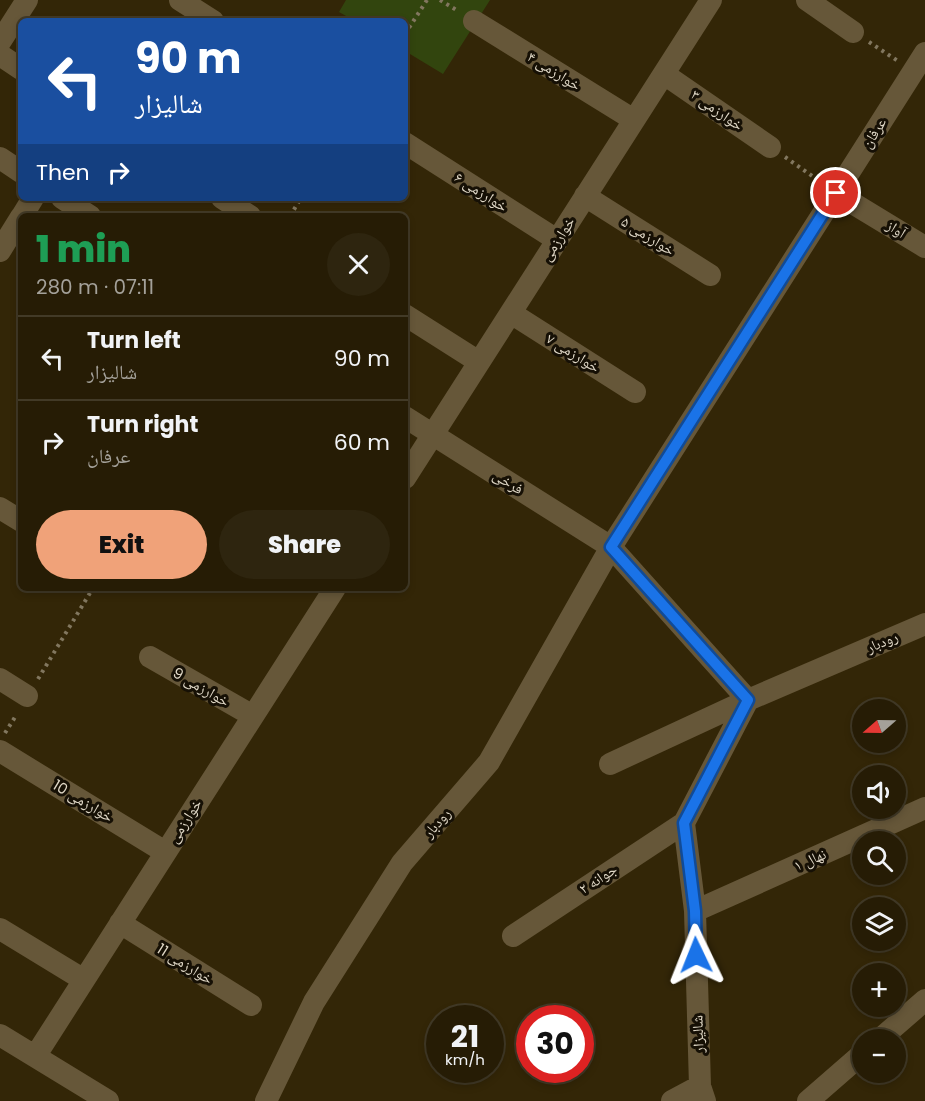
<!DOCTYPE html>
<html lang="en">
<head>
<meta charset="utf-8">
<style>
	:root { --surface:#261c05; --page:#2e250f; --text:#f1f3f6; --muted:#a4a19a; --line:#423a27; --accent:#f0a279 }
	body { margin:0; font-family:Poppins,"Noto Naskh Arabic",sans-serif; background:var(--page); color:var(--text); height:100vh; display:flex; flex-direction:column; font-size:22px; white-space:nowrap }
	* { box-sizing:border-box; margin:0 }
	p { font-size:20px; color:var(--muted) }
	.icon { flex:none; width:33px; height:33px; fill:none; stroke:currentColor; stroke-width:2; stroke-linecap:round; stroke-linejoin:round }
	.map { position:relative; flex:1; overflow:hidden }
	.details { position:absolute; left:18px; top:213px; width:390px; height:378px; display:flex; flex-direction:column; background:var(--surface); border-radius:9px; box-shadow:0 3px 9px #0003,0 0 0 2px var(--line) }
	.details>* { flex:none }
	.top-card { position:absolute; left:18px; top:18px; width:390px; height:183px; border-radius:9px; box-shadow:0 3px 9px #0003,0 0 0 2px var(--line); background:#1a4fa0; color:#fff; overflow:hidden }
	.needle { width:39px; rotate:250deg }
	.tools { position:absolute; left:852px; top:699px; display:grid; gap:12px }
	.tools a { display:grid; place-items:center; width:54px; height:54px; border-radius:50%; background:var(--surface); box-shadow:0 3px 9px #0003,0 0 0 2px var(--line); font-size:30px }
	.speed { position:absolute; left:426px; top:1005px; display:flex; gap:12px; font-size:30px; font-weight:700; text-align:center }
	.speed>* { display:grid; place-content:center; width:78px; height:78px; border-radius:50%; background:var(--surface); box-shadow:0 3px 9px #0003,0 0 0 2px var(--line); line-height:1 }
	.speed small { font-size:15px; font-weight:400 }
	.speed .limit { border:9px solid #d22; background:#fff; color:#111 }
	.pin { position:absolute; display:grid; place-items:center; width:51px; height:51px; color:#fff; margin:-26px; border:3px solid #fff; border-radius:50%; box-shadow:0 2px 6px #0007 }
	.me { position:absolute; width:66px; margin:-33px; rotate:358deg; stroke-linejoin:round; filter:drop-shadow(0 0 4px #0008) }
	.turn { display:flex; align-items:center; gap:21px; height:126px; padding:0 18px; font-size:27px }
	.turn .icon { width:78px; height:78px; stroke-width:2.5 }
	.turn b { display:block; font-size:42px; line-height:51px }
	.then { display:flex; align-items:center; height:57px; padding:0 18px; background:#0003; gap:12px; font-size:22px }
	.round { display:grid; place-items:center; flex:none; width:63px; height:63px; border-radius:32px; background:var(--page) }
	.summary { display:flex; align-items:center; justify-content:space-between; height:102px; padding:0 18px }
	h1 { font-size:36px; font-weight:800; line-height:45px; color:#1e9e55 }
	.action { display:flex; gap:12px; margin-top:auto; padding:12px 18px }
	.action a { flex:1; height:69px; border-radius:36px; background:var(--accent); color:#111; font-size:24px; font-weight:800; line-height:69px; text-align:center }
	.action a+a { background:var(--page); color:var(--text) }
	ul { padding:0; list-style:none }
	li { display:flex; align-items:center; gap:18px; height:84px; padding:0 18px; border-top:2px solid var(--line) }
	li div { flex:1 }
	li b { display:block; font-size:22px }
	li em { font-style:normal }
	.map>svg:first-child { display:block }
	.green { fill:#32450e }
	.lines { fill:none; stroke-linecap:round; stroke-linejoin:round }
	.path { stroke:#82775f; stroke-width:4; stroke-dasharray:3 4.5; stroke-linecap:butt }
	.minor { stroke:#665739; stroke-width:22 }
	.route-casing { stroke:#114b97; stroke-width:15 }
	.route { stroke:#1a73e8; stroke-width:10 }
	.labels { text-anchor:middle; stroke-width:6; stroke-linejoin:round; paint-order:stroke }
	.street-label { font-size:15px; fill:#dfd7c6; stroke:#161005 }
</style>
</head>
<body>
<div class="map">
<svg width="925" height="1101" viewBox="0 0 925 1101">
	<rect width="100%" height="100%" fill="#332607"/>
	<!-- green -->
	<path class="green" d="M 346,0 L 490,0 L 443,74 L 405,51 L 405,21 L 355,21 L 339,12 Z"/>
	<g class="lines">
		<!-- path -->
		<path class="path" d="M 440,0 L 458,11
			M 405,34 L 427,0
			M 869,42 L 898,61
			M 785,157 L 818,180
			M 290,216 L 301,198
			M 38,679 L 93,588
			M 5,733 L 17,714"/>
		<!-- minor -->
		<path class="minor" d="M 180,0 L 213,21
			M 807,0 L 853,32
			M 474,21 L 634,120
			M 0,42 L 27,0
			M 0,55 L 21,69
			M 664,74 L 770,147
			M 405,143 L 557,240
			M 0,158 L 21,172
			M 836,193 L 925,247
			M 585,196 L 710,275
			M 62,198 L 90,216
			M 222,198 L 250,216
			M 22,216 L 33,198
			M 0,251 L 21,217
			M 511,313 L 635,392
			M 405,315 L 479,362
			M 405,417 L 611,547 L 748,700 L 684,823 L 695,911 L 700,1086 L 705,1101
			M 405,478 L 711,0
			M 0,508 L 21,521
			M 150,657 L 253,716
			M 0,679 L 27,696
			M 0,751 L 165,852
			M 610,764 L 748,700 L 925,624
			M 695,911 L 925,808
			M 120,923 L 251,1005
			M 0,929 L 84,980
			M 513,936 L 684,823
			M 0,1035 L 108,1101
			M 879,1040 L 925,1000
			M 36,1055 L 335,588
			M 266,1101 L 314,1002 L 402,863 L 489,762 L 611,547 L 925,53
			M 672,1101 L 700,1086
			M 808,1101 L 862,1054"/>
	</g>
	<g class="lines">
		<!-- route casing -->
		<g class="route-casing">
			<path id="route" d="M 696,955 L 695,911 L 684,823 L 748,700 L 611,547 L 836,193"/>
		</g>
		<!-- route -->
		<use href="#route" class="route"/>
	</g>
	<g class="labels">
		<!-- street labels -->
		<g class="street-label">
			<text transform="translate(554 71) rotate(32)" y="5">خوارزمی ۴</text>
			<text transform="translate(717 110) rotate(35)" y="5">خوارزمی ۳</text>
			<text transform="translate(874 133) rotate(-58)" y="5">عرفان</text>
			<text transform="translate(481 192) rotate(33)" y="5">خوارزمی ۶</text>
			<text transform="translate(896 229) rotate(32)" y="5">آواز</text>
			<text transform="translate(648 236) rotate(32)" y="5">خوارزمی ۵</text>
			<text transform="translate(558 239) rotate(-57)" y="5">خوارزمی</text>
			<text transform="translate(573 353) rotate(32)" y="5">خوارزمی ۷</text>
			<text transform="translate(508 482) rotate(32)" y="5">فرخی</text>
			<text transform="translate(882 642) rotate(-23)" y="5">رودبار</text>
			<text transform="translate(201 687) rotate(30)" y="5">خوارزمی 9</text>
			<text transform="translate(83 801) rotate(31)" y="5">خوارزمی 10</text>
			<text transform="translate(185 821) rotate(-57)" y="5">خوارزمی</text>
			<text transform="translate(437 823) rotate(-49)" y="5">رودبار</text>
			<text transform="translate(810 860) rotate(-24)" y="5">نهال ۱</text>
			<text transform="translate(598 879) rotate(-33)" y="5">جوانه ۲</text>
			<text transform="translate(185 964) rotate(32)" y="5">خوارزمی 11</text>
			<text transform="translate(698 1034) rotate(-92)" y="5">شالیزار</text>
		</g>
	</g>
</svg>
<div class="tools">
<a><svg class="needle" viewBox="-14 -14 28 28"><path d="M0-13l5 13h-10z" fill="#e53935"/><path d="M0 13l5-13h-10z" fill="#a4a19a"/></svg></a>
<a><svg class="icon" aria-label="sound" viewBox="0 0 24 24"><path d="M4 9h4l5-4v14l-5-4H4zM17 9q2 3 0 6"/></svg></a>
<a><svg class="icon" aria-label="search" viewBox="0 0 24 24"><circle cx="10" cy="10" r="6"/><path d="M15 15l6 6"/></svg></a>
<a><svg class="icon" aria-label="layers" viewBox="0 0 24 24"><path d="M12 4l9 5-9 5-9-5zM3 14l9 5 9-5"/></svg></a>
<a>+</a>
<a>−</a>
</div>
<div class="speed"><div>21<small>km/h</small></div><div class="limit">30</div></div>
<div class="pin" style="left:836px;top:193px;background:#d93025"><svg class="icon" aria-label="arrive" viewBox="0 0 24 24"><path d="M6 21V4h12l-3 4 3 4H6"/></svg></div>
<svg class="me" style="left:696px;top:955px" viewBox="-20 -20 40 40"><path d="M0-17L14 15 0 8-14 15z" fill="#1a73e8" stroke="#fff" stroke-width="4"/></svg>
<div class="top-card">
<div class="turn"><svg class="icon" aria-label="left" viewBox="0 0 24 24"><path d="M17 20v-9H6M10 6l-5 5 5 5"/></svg><div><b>90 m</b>شالیزار</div></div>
<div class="then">Then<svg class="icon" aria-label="right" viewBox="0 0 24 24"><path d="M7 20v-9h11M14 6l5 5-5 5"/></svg></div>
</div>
<section class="details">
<div class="summary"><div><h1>1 min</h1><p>280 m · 07:11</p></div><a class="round"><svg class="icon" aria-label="close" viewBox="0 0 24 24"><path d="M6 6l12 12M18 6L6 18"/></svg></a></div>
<ul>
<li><svg class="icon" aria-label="left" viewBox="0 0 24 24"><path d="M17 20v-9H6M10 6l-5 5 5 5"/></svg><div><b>Turn left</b><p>شالیزار</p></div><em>90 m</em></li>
<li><svg class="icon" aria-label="right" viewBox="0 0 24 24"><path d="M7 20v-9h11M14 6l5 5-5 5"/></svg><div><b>Turn right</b><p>عرفان</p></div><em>60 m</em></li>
</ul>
<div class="action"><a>Exit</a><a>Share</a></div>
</section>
</div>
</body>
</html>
